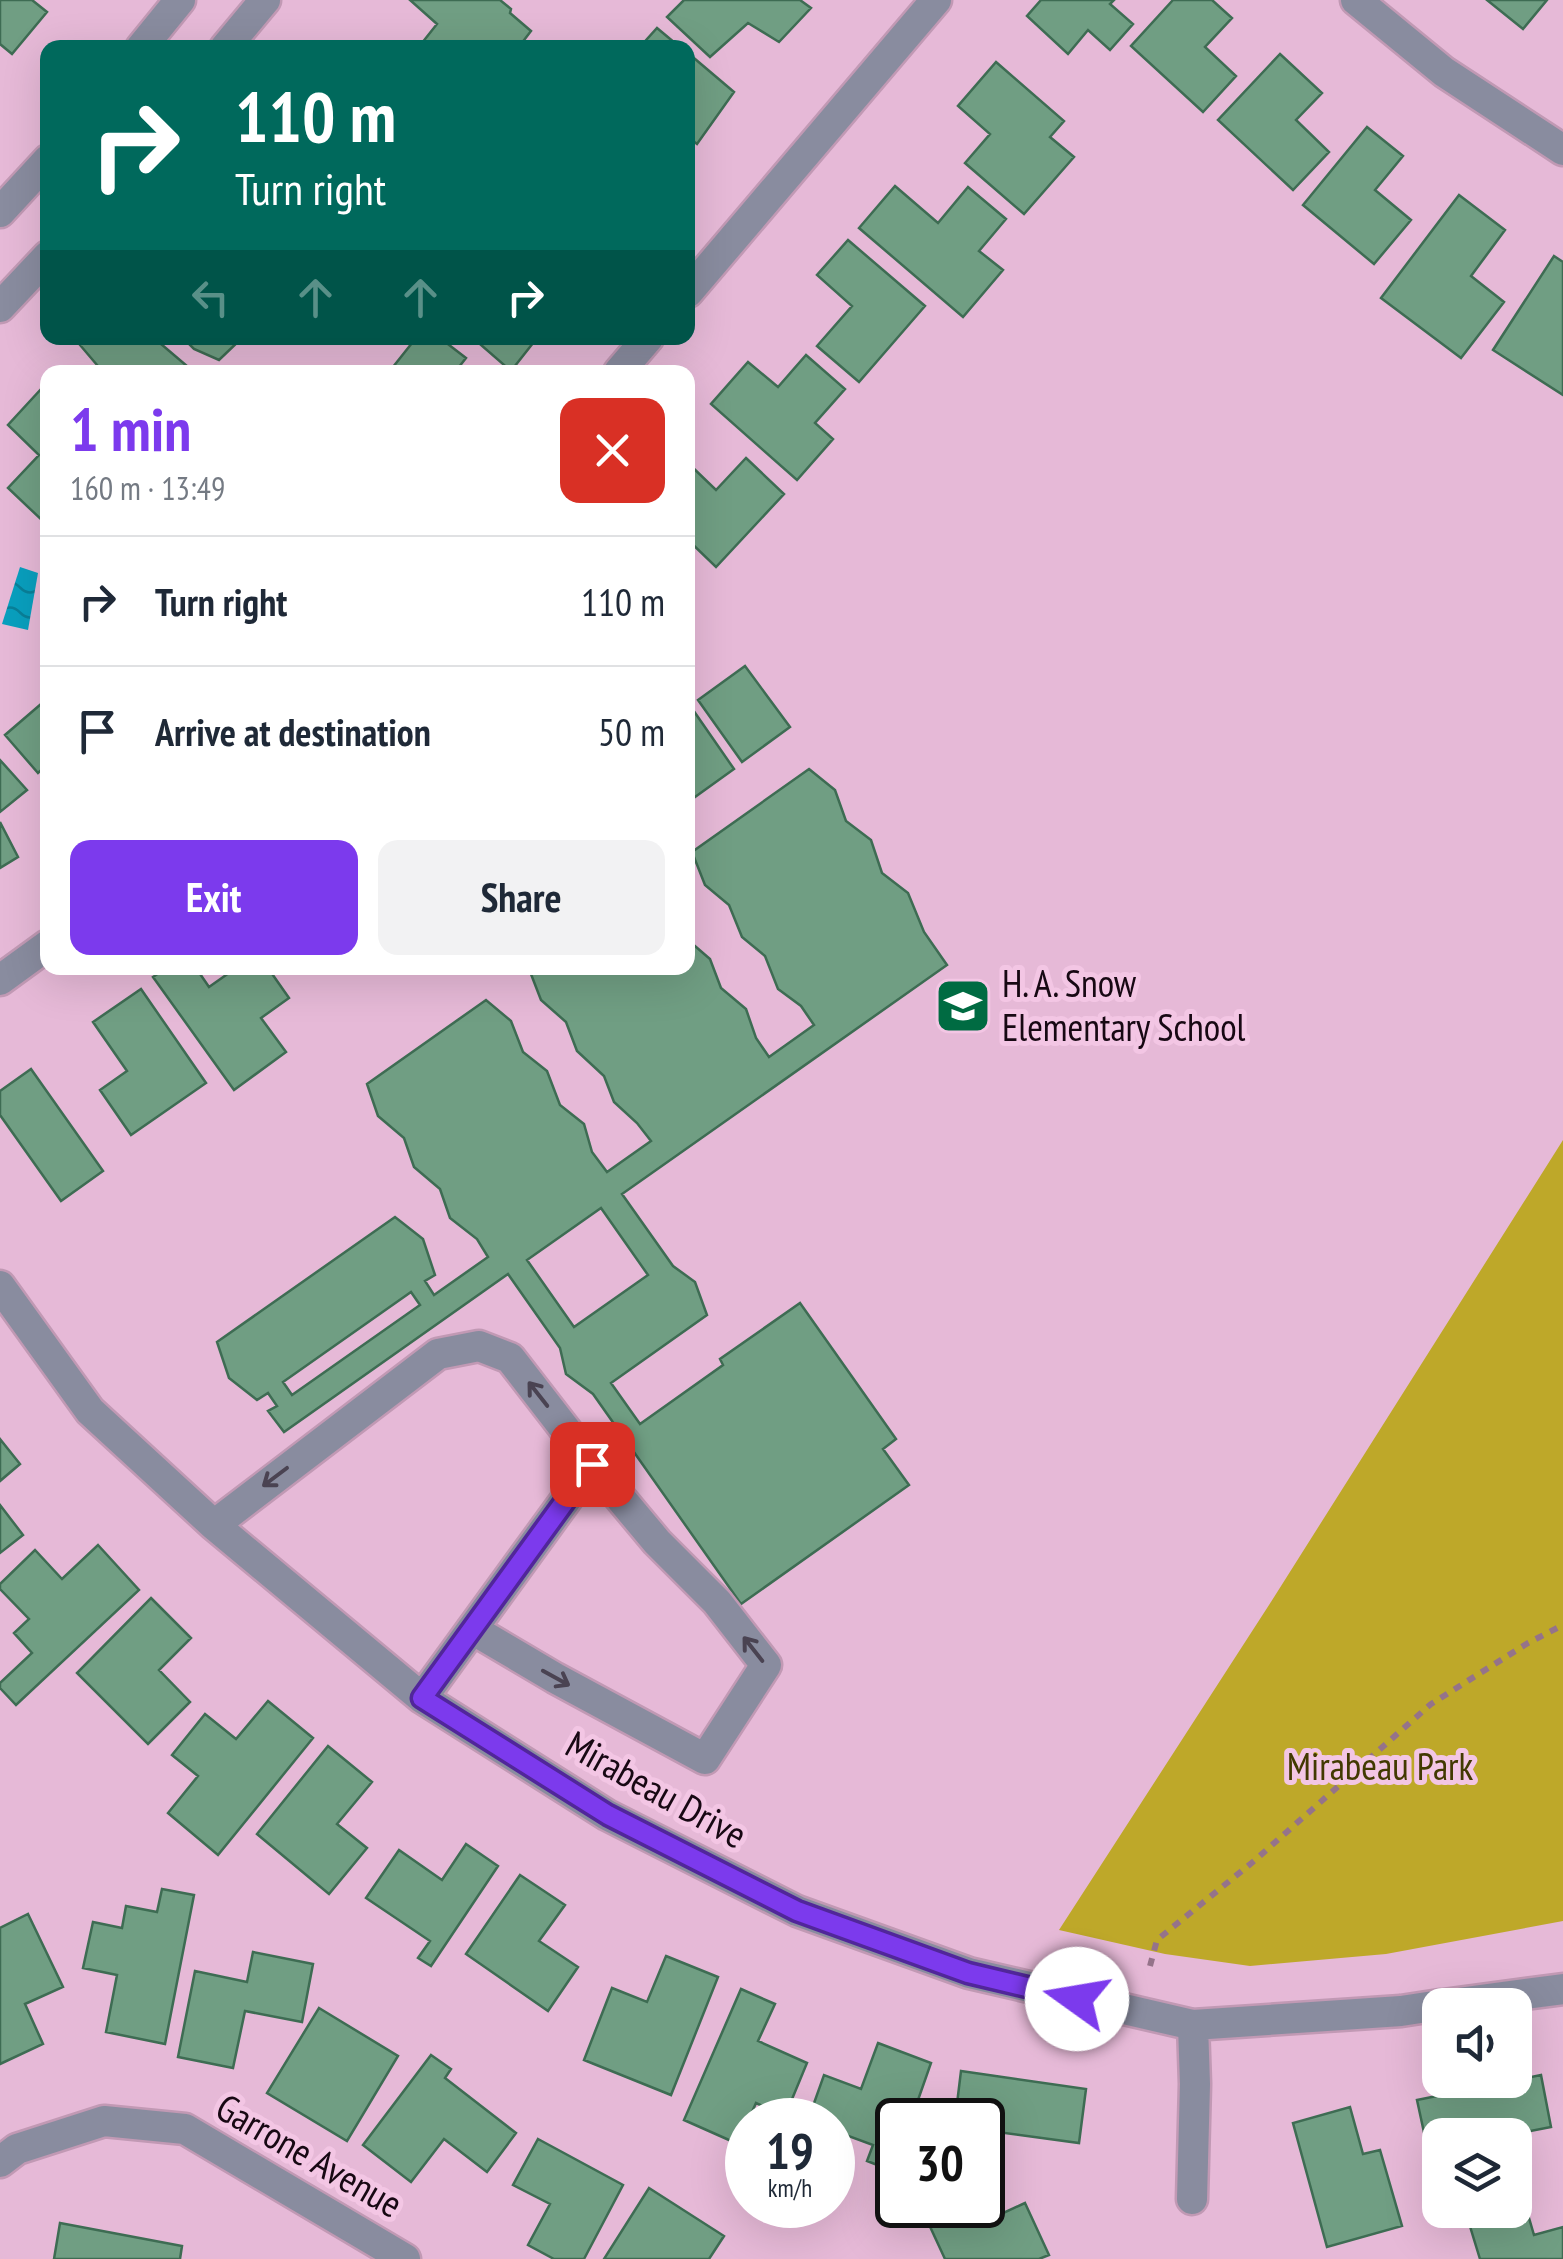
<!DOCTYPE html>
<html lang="en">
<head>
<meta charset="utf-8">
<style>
	:root { --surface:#fff; --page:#f2f2f3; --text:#1f2937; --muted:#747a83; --line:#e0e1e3; --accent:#7c3aed }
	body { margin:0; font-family:"PT Sans Narrow",sans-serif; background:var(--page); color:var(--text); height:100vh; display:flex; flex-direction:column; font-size:38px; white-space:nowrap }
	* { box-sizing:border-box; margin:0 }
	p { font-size:32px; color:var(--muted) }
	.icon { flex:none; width:55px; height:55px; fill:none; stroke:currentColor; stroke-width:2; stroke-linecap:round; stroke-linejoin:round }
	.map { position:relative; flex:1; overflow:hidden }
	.panel { position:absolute; left:40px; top:365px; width:655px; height:610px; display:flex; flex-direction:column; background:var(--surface); border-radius:20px; box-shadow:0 10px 40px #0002 }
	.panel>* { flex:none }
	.top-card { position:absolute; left:40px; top:40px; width:655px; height:305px; border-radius:20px; box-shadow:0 10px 40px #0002; background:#00695c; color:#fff; overflow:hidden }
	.controls { position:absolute; left:1422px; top:1988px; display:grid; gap:20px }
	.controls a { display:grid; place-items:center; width:110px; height:110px; border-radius:20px; background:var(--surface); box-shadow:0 10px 40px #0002; font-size:50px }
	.speed { position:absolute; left:725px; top:2098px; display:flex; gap:20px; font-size:50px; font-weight:700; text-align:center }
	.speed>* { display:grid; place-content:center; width:130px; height:130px; border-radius:50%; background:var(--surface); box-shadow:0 10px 40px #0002; line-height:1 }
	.speed small { font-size:25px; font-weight:400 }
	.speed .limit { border:5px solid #111; border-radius:15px; background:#fff; color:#111 }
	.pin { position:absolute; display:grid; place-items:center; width:85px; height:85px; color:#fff; margin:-42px; border-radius:20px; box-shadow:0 5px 15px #0006 }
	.me { position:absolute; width:110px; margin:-55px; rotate:283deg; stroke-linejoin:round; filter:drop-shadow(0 0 8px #0008) }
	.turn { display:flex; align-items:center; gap:35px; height:210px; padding:0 30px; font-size:45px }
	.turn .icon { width:130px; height:130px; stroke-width:2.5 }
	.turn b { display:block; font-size:70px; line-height:85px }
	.lanes { display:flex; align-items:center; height:95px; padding:0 30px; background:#0003; justify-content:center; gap:50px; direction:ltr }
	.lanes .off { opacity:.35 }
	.round { display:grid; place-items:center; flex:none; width:105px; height:105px; border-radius:20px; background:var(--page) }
	.summary { display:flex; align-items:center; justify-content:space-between; height:170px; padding:0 30px }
	h1 { font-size:60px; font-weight:600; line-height:75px; color:var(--accent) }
	.cta { display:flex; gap:20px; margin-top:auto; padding:20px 30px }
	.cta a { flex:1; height:115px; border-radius:20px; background:var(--accent); color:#fff; font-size:40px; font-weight:600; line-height:115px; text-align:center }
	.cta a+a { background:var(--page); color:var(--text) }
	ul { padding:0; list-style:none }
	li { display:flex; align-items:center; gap:30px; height:130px; padding:0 30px; border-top:2px solid var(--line) }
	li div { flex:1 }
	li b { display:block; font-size:38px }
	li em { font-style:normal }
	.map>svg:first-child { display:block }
	.park { fill:#bea829 }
	.water { fill:url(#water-waves) }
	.building { fill:#709e83; stroke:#3e6c53; stroke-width:2.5; fill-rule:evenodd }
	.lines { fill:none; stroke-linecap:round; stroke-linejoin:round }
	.minor-casing { stroke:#c199b4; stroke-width:35 }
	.path { stroke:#95738a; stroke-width:6; stroke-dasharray:8 8; stroke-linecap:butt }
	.minor { stroke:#898c9f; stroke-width:30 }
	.oneway { stroke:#4a4352 }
	.route-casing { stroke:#51269a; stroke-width:25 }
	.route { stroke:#7c3aed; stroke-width:18 }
	.labels { text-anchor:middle; stroke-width:10; stroke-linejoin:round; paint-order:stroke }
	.poi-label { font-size:38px; fill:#170813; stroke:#f3c6e4; text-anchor:start }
	.park-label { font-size:38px; fill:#423901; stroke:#f3c6e4 }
	.street-label { font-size:38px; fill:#170813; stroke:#f3c6e4 }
</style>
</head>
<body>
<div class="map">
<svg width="1563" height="2259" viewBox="0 0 1563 2259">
	<defs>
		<pattern id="water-waves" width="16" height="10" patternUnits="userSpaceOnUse" patternTransform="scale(2.5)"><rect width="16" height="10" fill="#099fbe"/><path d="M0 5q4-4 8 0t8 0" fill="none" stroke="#098099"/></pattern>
	</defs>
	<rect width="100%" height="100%" fill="#e6b9d7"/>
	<!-- park -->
	<path class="park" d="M 1563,1140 L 1563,1921 L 1386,1954 L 1250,1966 L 1165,1954 L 1059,1930 L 1269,1605 Z"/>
	<!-- water -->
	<path class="water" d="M 20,567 L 38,573 L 28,630 L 2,624 Z"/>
	<!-- building -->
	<path class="building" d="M 0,0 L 32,0 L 47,12 L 12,54 L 0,44 Z
		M 410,0 L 500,0 L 511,9 L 510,13 L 531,31 L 518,48 L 418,48 L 437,24 Z
		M 684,0 L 800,0 L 811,8 L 779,42 L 748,23 L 710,57 L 667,17 Z
		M 1041,0 L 1114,0 L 1110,4 L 1133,24 L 1110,50 L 1088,30 L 1068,54 L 1027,16 Z
		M 1173,0 L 1212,0 L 1232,18 L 1205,47 L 1236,76 L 1203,112 L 1131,46 Z
		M 1487,0 L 1547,0 L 1523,29 Z
		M 657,28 L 681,48 L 639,48 Z
		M 688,53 L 734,92 L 697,144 L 688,137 Z
		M 1280,54 L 1322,93 L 1296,120 L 1329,152 L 1293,190 L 1218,120 Z
		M 996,62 L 1064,121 L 1050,137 L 1074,157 L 1024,214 L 965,163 L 990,134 L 958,106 Z
		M 1367,127 L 1403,156 L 1375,190 L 1411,220 L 1374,264 L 1303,205 Z
		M 895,186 L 938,223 L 968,187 L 1006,219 L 979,251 L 1003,270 L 963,317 L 859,228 Z
		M 1459,195 L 1505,230 L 1471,276 L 1504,302 L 1461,358 L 1381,298 Z
		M 848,240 L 925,306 L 859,382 L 817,346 L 852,306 L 817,275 Z
		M 1554,256 L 1563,262 L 1563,395 L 1493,350 Z
		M 88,338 L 154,338 L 194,372 L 103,372 L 80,345 Z
		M 183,338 L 242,338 L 219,360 L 194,349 Z
		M 416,338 L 440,338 L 466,358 L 455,372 L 389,372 Z
		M 473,338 L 537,338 L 511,371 Z
		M 806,355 L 845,389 L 815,423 L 833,439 L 797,480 L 711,404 L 748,362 L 778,387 Z
		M 42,388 L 48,394 L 46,524 L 8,488 L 39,455 L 8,425 Z
		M 746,458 L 784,494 L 716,567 L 688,540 L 688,463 L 716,490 Z
		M 745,666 L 790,727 L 742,762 L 698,700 Z
		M 48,698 L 48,764 L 38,773 L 5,735 Z
		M 691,707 L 734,769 L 688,802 L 688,710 Z
		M 0,760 L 27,790 L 0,812 Z
		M 809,769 L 835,790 L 846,821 L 871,840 L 882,873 L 908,893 L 924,932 L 947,965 L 622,1194 L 673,1266 L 695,1282 L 707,1315 L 611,1383 L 640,1424 L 723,1365 L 720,1359 L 800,1303 L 896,1439 L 883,1449 L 909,1485 L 741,1604 L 593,1394 L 566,1374 L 560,1348 L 508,1274 L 284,1432 L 268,1411 L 277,1406 L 268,1393 L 257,1400 L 229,1378 L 217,1342 L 395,1217 L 423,1239 L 435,1275 L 425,1281 L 434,1295 L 488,1257 L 477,1239 L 450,1218 L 440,1189 L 414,1167 L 404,1138 L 378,1116 L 367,1084 L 486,1000 L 511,1021 L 523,1052 L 547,1071 L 560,1105 L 584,1124 L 592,1152 L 607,1172 L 651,1141 L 637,1123 L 614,1102 L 604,1076 L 577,1051 L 566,1022 L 541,1000 L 529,969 L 688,968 L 688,940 L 710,959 L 721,988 L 746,1009 L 756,1038 L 769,1057 L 814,1025 L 801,1006 L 778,989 L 765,956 L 742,937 L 729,905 L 705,885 L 692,852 ZM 601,1208 L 648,1275 L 574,1327 L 527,1260 ZM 411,1292 L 420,1305 L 292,1395 L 283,1382 Z
		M 0,822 L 18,857 L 0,868 Z
		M 166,968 L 196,968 L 209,987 L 236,968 L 268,968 L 289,998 L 261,1018 L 286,1052 L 234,1090 L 153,977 Z
		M 141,989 L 206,1083 L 131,1135 L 100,1090 L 127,1071 L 93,1022 Z
		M 31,1069 L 103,1171 L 61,1201 L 0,1115 L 0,1091 Z
		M 0,1439 L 20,1464 L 0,1481 Z
		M 0,1505 L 23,1535 L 0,1553 Z
		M 98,1545 L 139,1590 L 16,1705 L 0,1688 L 0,1683 L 32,1653 L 14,1633 L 29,1619 L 0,1589 L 0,1584 L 35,1550 L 62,1579 Z
		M 151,1598 L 191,1638 L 159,1670 L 190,1702 L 148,1744 L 77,1673 Z
		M 268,1701 L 313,1738 L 218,1855 L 168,1813 L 198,1776 L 172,1755 L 205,1714 L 236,1739 Z
		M 328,1746 L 372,1782 L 337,1824 L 367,1848 L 329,1894 L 257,1834 Z
		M 466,1844 L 498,1866 L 431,1966 L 418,1958 L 430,1941 L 366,1898 L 399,1850 L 442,1880 Z
		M 520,1875 L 565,1905 L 539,1941 L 578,1967 L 548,2011 L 466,1954 Z
		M 162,1889 L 194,1895 L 165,2044 L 106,2032 L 117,1975 L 83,1968 L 93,1922 L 122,1928 L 126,1906 L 157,1912 Z
		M 28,1914 L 63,1987 L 25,2004 L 43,2044 L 0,2064 L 0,1928 Z
		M 253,1952 L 313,1964 L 302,2022 L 245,2011 L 233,2068 L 178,2057 L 195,1971 L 247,1982 Z
		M 666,1956 L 718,1977 L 671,2095 L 584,2060 L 612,1988 L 647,2002 Z
		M 741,1989 L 775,2004 L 758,2041 L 807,2063 L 785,2116 L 756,2103 L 738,2144 L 684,2120 Z
		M 319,2008 L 398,2056 L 347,2141 L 267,2093 Z
		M 878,2043 L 931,2063 L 911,2120 L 898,2120 L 898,2157 L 893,2171 L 867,2161 L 873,2145 L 832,2130 L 832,2120 L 808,2120 L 824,2075 L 861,2089 Z
		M 431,2055 L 451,2069 L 445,2078 L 516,2133 L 487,2172 L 444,2139 L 411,2182 L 363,2145 Z
		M 961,2071 L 1086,2089 L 1079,2143 L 982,2130 L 982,2120 L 955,2120 Z
		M 1541,2075 L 1551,2127 L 1510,2135 L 1440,2135 L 1440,2149 L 1428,2151 L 1417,2100 Z
		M 1350,2107 L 1363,2154 L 1380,2150 L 1402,2226 L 1327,2247 L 1293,2123 Z
		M 538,2139 L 623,2185 L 584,2259 L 554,2259 L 528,2245 L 550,2204 L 513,2185 Z
		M 1517,2177 L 1534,2235 L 1563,2227 L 1563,2259 L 1480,2259 L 1465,2210 L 1515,2210 L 1515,2178 Z
		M 649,2188 L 724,2236 L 709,2259 L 604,2259 Z
		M 1025,2203 L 1049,2255 L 1039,2259 L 945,2259 L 920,2205 L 978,2205 L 986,2221 Z
		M 60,2223 L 182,2246 L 180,2259 L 54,2259 Z"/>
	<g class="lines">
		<!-- minor casing -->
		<g class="minor-casing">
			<path id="minor" d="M 1356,0 L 1444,72 L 1563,150
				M 141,48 L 180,0
				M 225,48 L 265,0
				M 0,212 L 48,160
				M 688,292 L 936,0
				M 0,307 L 48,256
				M 619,372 L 648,338
				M 0,980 L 48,945
				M 0,1286 L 90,1411 L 214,1525 L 422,1698 L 607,1815 L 797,1911 L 969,1973 L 1193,2025 L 1401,2011 L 1440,2005
				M 214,1525 L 438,1354 L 479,1346 L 510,1358 L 592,1464 L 422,1698
				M 472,1629 L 555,1678 L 705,1759 L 766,1665 L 717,1602 L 657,1542 L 592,1464
				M 1443,2005 L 1563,1989
				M 0,2162 L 17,2149 L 104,2121 L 185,2129 L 405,2259
				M 1192,2199 L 1195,2084 L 1193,2025"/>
		</g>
		<!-- path -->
		<path class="path" d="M 1150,1966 L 1157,1940 L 1254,1861 L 1431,1704 L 1528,1643 L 1563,1625"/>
		<!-- minor -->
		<use href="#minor" class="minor"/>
	</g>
	<!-- one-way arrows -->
	<defs><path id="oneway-shaft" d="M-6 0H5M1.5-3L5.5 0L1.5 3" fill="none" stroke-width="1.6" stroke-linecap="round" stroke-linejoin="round" transform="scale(2.5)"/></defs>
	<g class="oneway">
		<use href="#oneway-shaft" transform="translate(538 1394) rotate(-128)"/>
		<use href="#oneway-shaft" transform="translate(275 1477) rotate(143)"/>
		<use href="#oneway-shaft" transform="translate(753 1649) rotate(-128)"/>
		<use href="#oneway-shaft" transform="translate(556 1678) rotate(29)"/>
	</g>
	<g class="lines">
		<!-- route casing -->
		<g class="route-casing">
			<path id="route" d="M 592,1464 L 422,1698 L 608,1815 L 797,1911 L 968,1973 L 1077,1999"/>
		</g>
		<!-- route -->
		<use href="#route" class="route"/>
	</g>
	<!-- icons -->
	<defs>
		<g id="school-square" transform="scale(2.875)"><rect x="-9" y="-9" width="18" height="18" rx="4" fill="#006b42" stroke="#f3c6e4"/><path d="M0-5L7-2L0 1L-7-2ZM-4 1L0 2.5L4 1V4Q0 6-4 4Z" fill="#fff"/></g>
	</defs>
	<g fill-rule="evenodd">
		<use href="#school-square" x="963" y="1006"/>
	</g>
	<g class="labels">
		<!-- poi labels -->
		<g class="poi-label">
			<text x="1002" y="997">H. A. Snow<tspan x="1002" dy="44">Elementary School</tspan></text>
		</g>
		<!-- park labels -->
		<g class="park-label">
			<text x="1380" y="1780">Mirabeau Park</text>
		</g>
		<!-- street labels -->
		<g class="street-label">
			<text transform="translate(656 1790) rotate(29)" y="13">Mirabeau Drive</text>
			<text transform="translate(309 2156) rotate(30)" y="13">Garrone Avenue</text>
		</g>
	</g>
</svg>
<div class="controls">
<a><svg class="icon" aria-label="sound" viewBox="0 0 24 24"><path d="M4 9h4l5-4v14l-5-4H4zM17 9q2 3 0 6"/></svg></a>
<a><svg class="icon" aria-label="layers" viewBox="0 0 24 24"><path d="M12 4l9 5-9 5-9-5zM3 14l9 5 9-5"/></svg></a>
</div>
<div class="speed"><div>19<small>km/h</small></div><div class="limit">30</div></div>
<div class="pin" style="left:592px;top:1464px;background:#d93025"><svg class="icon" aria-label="arrive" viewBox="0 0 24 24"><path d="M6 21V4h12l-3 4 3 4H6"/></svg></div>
<svg class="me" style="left:1077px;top:1999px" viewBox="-20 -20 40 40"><circle r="19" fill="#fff"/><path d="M0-13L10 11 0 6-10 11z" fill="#7c3aed"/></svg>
<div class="top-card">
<div class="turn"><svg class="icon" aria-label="right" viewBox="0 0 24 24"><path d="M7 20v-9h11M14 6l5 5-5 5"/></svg><div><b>110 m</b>Turn right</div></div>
<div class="lanes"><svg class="icon off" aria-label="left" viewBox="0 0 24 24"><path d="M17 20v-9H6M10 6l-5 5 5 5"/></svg><svg class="icon off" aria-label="ahead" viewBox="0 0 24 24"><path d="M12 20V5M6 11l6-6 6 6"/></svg><svg class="icon off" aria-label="ahead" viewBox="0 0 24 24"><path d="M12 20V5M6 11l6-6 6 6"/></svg><svg class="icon" aria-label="right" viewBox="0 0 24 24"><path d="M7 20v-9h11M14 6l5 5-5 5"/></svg></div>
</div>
<section class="panel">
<div class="summary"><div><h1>1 min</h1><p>160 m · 13:49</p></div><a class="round" style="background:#d93025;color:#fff"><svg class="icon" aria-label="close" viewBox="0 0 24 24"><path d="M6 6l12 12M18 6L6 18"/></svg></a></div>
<ul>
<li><svg class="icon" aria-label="right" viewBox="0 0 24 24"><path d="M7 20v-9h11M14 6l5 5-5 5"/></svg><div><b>Turn right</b></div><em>110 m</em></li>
<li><svg class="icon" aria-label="arrive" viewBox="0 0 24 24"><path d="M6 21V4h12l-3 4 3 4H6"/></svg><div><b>Arrive at destination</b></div><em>50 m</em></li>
</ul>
<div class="cta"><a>Exit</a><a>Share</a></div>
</section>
</div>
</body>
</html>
